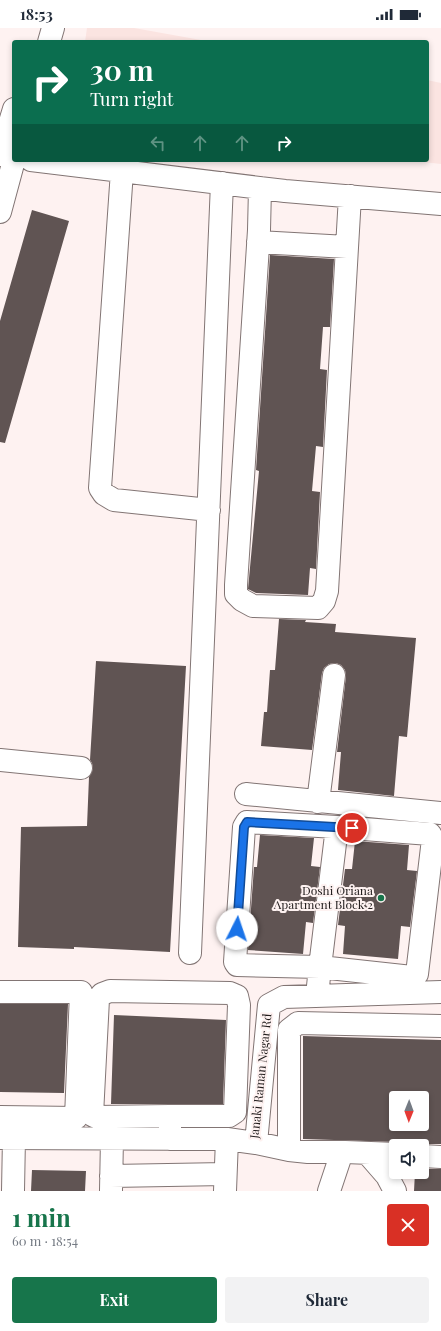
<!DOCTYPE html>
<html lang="en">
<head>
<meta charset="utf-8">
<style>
	:root { --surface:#fff; --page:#f2f2f3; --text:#1f2937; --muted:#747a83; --accent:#17754b }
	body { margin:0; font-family:"Playfair Display",serif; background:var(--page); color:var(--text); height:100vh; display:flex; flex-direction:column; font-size:15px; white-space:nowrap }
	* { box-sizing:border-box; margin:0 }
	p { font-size:13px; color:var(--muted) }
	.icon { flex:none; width:22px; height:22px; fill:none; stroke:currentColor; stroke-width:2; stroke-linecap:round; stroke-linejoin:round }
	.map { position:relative; height:1163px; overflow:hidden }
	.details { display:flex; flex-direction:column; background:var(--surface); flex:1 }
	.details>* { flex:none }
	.banner { position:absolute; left:12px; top:12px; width:417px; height:122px; border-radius:4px; box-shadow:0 2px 6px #0003; background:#0b6e4f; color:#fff; overflow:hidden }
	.needle { width:26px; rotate:181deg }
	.controls { position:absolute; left:389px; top:1063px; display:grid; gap:8px }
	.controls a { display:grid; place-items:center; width:40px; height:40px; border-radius:4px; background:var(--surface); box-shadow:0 2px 6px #0003; font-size:20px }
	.pin { position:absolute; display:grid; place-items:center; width:34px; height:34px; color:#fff; margin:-17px; border:2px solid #fff; border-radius:50%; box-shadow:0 1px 4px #0007 }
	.me { position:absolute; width:44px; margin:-22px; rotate:4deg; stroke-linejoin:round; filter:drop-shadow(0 0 3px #0008) }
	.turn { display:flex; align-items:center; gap:14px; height:84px; padding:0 12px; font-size:18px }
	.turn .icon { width:52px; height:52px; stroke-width:2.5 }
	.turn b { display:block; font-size:28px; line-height:34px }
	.lanes { display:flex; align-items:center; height:38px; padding:0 12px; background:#0003; justify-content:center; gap:20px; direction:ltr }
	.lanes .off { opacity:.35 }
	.round { display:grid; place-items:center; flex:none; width:42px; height:42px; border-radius:4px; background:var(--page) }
	.summary { display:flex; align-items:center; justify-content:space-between; height:68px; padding:0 12px }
	h1 { font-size:24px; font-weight:700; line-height:30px; color:var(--accent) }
	.action { display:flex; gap:8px; margin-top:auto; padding:8px 12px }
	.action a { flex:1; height:46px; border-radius:4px; background:var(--accent); color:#fff; font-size:16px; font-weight:700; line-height:46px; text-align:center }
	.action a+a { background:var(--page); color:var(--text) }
	.status { display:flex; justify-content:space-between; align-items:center; height:28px; padding:0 20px; background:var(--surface); direction:ltr }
	.status svg { height:11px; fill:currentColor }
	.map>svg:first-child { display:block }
	.built { fill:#fbe4e1 }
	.building { fill:#605453; fill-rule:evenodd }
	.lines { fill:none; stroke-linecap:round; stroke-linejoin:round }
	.minor-casing { stroke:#827574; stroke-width:24 }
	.minor { stroke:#fff; stroke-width:22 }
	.route-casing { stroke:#114b97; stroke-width:10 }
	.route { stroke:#1a73e8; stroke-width:7 }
	.poi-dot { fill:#17754b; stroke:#fef2f1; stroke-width:1.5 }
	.labels { text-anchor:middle; stroke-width:4; stroke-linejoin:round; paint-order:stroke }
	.poi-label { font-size:12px; fill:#221d1d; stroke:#fef2f1; text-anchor:end }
	.street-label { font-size:12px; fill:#221d1d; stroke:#fef2f1 }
</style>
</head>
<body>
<div class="status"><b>18:53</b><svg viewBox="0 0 49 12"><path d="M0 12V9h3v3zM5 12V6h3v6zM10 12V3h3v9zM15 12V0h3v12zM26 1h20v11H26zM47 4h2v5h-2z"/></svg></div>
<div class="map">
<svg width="441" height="1163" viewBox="0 0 441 1163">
	<rect width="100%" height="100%" fill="#fef2f1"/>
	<!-- built -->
	<path class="built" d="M 87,0 L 134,0 L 212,14 L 85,14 Z
		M 427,52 L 441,55 L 441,136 L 405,132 L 427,132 Z"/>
	<!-- building -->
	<path class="building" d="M 32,182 L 69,193 L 5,415 L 0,414 L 0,293 Z
		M 270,227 L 334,231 L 330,299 L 323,299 L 320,341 L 327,342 L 323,419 L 316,418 L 312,463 L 320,464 L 316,541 L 310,540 L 308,567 L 256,565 L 248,561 L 259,443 L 256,442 Z
		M 279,591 L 306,592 L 305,594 L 336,596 L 335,604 L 416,610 L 407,709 L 399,708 L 394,768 L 338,762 L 341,724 L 337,724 L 346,648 L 345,642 L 341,637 L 336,635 L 329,636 L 324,640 L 322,645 L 312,722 L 261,718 L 264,684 L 267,684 L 270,642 L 275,642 Z
		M 96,633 L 186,638 L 170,924 L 74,919 L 74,921 L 18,919 L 21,799 L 87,798 L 89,749 L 93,741 L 92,735 L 90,732 Z
		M 260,807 L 314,810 L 311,838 L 320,839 L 313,895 L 306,894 L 303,926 L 248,922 L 254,839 L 257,839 Z
		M 355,813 L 409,817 L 407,842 L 417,843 L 410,899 L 401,898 L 398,931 L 343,926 L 345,898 L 338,897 L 345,841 L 352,841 Z
		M 0,976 L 68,976 L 64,1065 L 0,1064 Z
		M 114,987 L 226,992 L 223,1076 L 111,1076 Z
		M 303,1008 L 441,1012 L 441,1116 L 423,1116 L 415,1118 L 415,1117 L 404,1117 L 396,1114 L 303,1111 ZM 396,1070 L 422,1070 L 422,1096 L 396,1096 Z
		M 422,1141 L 441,1141 L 441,1163 L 414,1163 L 415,1144 L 422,1144 Z
		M 32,1142 L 86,1143 L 85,1163 L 31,1163 Z"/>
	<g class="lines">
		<!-- minor casing -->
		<g class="minor-casing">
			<path id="minor" d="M 49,14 L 53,0
				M 0,127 L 14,81
				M 31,132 L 285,163 L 441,176
				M 122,143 L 100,460 L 104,466 L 114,472 L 209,482
				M 260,160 L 259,202 L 236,557 L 236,566 L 242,572 L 253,578 L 318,580 L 324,573 L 327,563 L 350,168
				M 0,184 L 14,132
				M 258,214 L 347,219
				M 0,732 L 81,740
				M 246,766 L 441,785
				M 318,774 L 334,647
				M 190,925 L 222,155
				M 0,964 L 81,964 L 76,1090 L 0,1089
				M 317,968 L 320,939 L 237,937 L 235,934 L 244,799 L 247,794 L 337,799 L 430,806 L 433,811 L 417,946 L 412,949 L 320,939 L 337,799
				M 170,1088 L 229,1088 L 235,1084 L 239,977 L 237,968 L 230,965 L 110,963 L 102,966 L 98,971 L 92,1087 L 96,1089 L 170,1088 L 170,1111
				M 0,1110 L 227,1111 L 256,1115 L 269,977 L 284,969 L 441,964
				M 256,1115 L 289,1122 L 308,1124 L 345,1124 L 396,1126
				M 289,1122 L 289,1002 L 298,995 L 441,998
				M 367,1125 L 387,1148 L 395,1163
				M 422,1128 L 441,1129
				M 111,1148 L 225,1146
				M 111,1162 L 112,1110
				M 13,1163 L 14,1109
				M 225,1163 L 227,1111
				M 329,1163 L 342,1124"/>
		</g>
		<!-- minor -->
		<use href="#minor" class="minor"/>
	</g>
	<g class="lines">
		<!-- route casing -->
		<g class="route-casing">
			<path id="route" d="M 237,901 L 244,799 L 247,794 L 352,800"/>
		</g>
		<!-- route -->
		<use href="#route" class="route"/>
	</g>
	<!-- markers -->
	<circle class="poi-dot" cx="381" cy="870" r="4"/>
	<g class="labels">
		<!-- poi labels -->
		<g class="poi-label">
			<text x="373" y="867">Doshi Oriana<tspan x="373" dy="14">Apartment Block 2</tspan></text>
		</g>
		<!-- street labels -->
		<g class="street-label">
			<text transform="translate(261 1048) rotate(-84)" y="4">Janaki Raman Nagar Rd</text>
		</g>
	</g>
</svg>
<div class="controls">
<a><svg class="needle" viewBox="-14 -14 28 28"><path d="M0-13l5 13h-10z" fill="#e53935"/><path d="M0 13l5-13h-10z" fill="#747a83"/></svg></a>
<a><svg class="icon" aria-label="sound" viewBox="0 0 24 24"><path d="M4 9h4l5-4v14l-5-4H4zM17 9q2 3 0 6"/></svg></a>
</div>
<div class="pin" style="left:352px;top:800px;background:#d93025"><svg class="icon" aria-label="arrive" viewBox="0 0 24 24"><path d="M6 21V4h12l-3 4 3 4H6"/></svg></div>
<svg class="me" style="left:237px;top:901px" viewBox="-20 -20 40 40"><circle r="19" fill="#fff"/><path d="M0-13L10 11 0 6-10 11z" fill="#1a73e8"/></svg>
<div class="banner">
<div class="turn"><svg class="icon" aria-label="right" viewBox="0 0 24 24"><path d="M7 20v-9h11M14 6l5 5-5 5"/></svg><div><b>30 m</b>Turn right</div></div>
<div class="lanes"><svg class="icon off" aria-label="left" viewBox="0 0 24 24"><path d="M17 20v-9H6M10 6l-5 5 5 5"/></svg><svg class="icon off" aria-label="ahead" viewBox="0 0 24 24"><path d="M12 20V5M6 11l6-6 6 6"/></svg><svg class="icon off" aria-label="ahead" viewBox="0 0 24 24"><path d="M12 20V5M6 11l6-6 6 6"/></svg><svg class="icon" aria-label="right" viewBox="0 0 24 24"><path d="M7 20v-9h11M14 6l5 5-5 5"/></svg></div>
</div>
</div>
<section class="details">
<div class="summary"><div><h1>1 min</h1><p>60 m · 18:54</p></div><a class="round" style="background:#d93025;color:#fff"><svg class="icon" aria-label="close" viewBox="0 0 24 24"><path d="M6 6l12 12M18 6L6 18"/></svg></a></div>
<div class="action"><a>Exit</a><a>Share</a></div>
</section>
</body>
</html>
